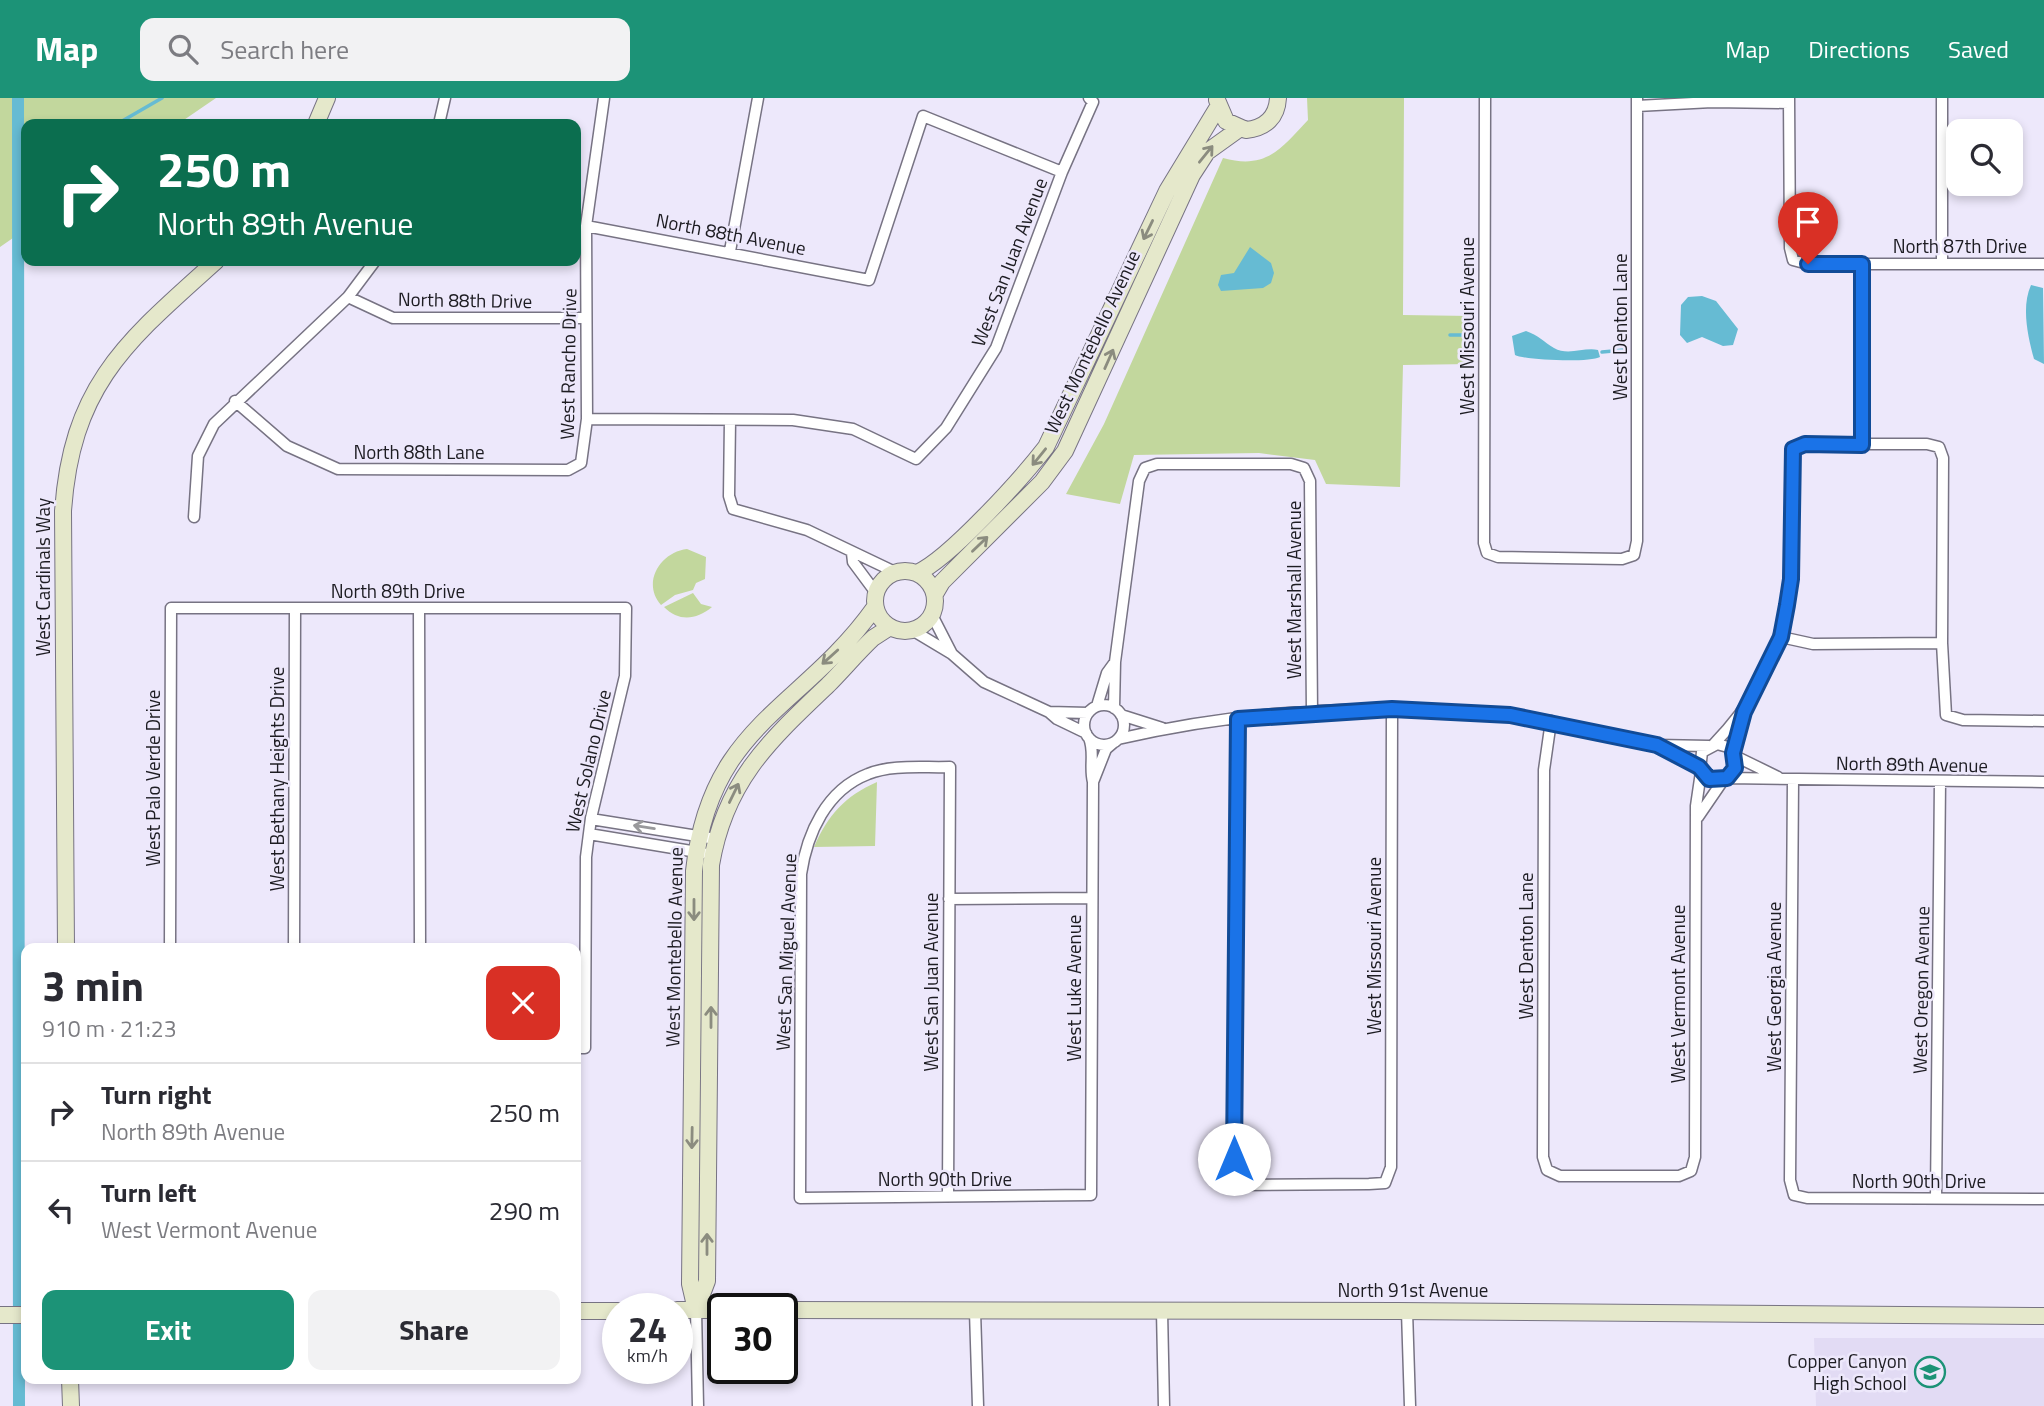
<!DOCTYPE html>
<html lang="en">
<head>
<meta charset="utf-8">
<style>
	:root { --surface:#fff; --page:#f2f2f3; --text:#2b2b33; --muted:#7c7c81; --line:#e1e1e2; --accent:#1c9377 }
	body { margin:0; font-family:"Titillium Web",sans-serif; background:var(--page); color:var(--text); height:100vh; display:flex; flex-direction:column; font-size:26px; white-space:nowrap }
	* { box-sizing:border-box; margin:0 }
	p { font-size:23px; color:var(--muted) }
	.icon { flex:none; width:38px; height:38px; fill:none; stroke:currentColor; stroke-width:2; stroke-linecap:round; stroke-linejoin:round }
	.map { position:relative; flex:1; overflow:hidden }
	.side { position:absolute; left:21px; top:845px; width:560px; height:441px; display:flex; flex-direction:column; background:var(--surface); border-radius:14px; box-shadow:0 4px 10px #0003 }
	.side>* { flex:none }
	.top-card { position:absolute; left:21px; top:21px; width:560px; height:147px; border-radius:14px; box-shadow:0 4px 10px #0003; background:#0b6e4f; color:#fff; overflow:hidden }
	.controls { position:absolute; left:1946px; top:21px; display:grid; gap:14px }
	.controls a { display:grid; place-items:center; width:77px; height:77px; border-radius:14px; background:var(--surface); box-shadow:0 4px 10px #0003; font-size:35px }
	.speed { position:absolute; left:602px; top:1195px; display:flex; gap:14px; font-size:35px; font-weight:700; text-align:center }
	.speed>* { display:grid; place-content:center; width:91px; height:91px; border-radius:50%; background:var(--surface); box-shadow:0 4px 10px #0003; line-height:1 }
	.speed small { font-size:18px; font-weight:400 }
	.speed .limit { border:4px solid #111; border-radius:10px; background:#fff; color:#111 }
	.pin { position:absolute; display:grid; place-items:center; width:60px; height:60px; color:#fff; margin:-72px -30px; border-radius:50% 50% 50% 0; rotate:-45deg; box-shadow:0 0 7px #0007 }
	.pin .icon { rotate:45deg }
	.me { position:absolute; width:77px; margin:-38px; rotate:0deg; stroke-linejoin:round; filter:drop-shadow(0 0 5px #0008) }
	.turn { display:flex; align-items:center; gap:24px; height:147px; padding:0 21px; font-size:32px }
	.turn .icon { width:91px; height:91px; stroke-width:2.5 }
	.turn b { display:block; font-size:49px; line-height:60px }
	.round { display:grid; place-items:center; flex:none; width:74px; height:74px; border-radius:14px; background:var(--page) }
	.overview { display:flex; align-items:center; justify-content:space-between; height:119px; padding:0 21px }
	h1 { font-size:42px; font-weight:700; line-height:52px }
	.cta { display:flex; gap:14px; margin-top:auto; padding:14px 21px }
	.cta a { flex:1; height:80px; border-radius:14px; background:var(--accent); color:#fff; font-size:28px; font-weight:700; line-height:80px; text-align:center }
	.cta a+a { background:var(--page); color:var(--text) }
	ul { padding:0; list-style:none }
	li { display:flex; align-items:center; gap:21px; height:98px; padding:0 21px; border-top:2px solid var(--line) }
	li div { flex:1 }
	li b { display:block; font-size:26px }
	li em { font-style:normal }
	header { display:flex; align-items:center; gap:42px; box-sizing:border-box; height:98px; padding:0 35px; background:var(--accent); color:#fff }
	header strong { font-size:33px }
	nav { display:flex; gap:38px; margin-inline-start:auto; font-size:24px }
	.search { width:490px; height:63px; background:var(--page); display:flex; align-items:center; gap:18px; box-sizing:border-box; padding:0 24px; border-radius:14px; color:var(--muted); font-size:26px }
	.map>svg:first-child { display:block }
	.built { fill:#e2dbf4 }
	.green { fill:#c2d79d }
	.water { fill:#66bbd3 }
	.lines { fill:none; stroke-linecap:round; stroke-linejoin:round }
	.stream { stroke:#66bbd3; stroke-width:3.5 }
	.canal { stroke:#66bbd3; stroke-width:12 }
	.street-casing { stroke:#777383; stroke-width:13 }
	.secondary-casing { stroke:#777383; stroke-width:18 }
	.street { stroke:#fff; stroke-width:10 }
	.secondary { stroke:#e5e8cb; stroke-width:16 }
	.oneway { stroke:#8b8c7f }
	.oneway2 { stroke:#99999c }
	.route-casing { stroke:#114b97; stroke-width:18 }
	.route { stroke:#1a73e8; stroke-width:12 }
	.labels { text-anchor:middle; stroke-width:5; stroke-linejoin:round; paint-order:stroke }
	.street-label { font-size:19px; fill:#1d1c22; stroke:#ede8fb }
	.poi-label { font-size:19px; fill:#1d1c22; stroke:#ede8fb; text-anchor:end }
</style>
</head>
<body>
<header>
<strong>Map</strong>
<div class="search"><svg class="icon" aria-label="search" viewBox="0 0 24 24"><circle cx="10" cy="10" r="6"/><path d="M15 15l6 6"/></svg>Search here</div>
<nav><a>Map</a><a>Directions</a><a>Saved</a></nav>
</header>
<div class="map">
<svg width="2044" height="1308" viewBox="0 0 2044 1308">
	<rect width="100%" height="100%" fill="#ede8fb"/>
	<!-- built -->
	<path class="built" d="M 1814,1240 L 2044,1240 L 2044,1308 L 1816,1308 Z"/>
	<!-- green -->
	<path class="green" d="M 0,0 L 216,0 L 178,26 L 26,26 L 26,131 L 0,149 L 0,320 Z
		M 1307,0 L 1404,0 L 1403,217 L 1471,218 L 1471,266 L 1403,267 L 1400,389 L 1326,386 L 1315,362 L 1259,355 L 1134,357 L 1120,406 L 1066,396 L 1104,326 L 1223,60 C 1266,72 1281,51 1308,22 Z
		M 687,451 L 706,459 L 705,481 L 696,485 L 693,492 L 675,497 L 661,507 C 641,484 661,454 687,451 Z
		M 693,495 L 701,506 L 712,509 C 696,522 679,524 664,509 Z
		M 877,684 L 875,748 L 814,749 C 828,717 845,698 877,684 Z"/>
	<!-- water -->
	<path class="water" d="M 1250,149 L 1271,165 L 1274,175 L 1271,185 L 1263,190 L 1221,193 L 1218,187 L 1221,177 L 1234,175 Z
		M 2031,187 L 2043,190 L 2044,266 L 2034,261 C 2028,239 2021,209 2031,187 Z
		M 1702,198 L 1716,203 L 1738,231 L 1733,247 L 1723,248 L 1702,239 L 1687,245 L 1680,237 L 1681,207 L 1688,199 Z
		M 1526,233 C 1538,237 1544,244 1554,250 C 1568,258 1584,249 1598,252 L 1600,259 C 1589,265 1524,262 1515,257 L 1512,238 Z"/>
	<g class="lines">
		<!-- stream -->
		<path class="stream" d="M 117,26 L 162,0
			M 1450,237 L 1470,237
			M 1602,254 L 1624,252"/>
		<!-- canal -->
		<path class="canal" d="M 18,0 L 19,1308"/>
		<!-- street casing -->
		<g class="street-casing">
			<path id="street" d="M 1485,0 L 1484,445 L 1487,455 L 1498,459 L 1622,461 L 1634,457 L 1637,443 L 1637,0
				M 1789,0 L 1790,150 L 1793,162 L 1808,166 L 2044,166
				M 1942,0 L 1942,165
				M 1637,8 L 1712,4 L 1789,5
				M 439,26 L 445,0
				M 586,128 L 869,182 L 923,18 L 1062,74
				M 730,153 L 758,0
				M 348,199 L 393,220 L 586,220
				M 235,303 L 287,348 L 338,371 L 568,372 L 581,365 L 587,321 L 586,128 L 604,0
				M 587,321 L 793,322 L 853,331 L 916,361 L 946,330 L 996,250 L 1062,74 L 1093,4 L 1089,0
				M 730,322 L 729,398 L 733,411 L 807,432 L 895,474
				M 1862,347 L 1862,166
				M 194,419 L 198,358 L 214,326 L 348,199 L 375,163
				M 852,455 L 853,464 L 876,495
				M 419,510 L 420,850
				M 932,517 L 952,556
				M 912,532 L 952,556 L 984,584 L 1049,614 L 1057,621 L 1086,635
				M 1781,539 L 1813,546 L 1942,545
				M1084 627a20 20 0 1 1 40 0a20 20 0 1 1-40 0Z
				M 1097,608 L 1107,575 L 1115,564
				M 1114,610 L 1115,564 L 1139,383 L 1145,370 L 1157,366 L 1291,366 L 1304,370 L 1310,383 L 1312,615
				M 1049,614 L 1088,615
				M 1121,617 L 1162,630
				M 1238,621 L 1234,1087 L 1369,1086 L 1385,1085 L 1391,1069 L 1392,611
				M 1551,623 L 1544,672 L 1543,1059 L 1547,1072 L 1560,1078 L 1679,1078 L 1691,1073 L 1695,1059 L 1696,708 L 1701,674
				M 1118,641 C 1266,606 1446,600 1594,633 C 1632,641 1667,648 1699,669
				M 1714,646 C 1798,559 1791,481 1791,367 L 1793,351 L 1805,346 L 1927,346 L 1939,349 L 1943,360 L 1942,545 L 1946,617 L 1963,622 L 2044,623
				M 1657,647 L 1709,648
				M 1733,655 L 1744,614
				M 1735,658 L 1732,676 C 1721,686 1708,684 1700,672 L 1702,654 L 1717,646 L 1728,649 L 1735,658 L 1778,679
				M 1727,680 L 2044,684
				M 1793,682 L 1790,1082 L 1794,1097 L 1807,1100 L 2044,1101
				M 1093,684 L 1106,651 L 1113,645
				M 1698,719 L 1724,681
				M 591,721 L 716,741
				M 589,736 L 703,755
				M 949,801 L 1091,800
				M 170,850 L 171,510 L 626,510 L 625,578 L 591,720 L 586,759 L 585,950 L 576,950
				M 294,850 L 295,511
				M 948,1098 L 950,669 C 924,670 892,666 868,676 C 826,692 807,736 801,776 L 800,1100 L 1091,1097 L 1093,684 C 1089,669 1095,654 1089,640
				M 1936,1100 L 1940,683
				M 696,1212 L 698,1308
				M 975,1213 L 978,1308
				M 1162,1213 L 1164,1308
				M 1407,1213 L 1410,1308"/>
		</g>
		<!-- secondary casing -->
		<g class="secondary-casing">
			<path id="secondary" d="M 1217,2 L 1226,23 L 1246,32 C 1266,30 1277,19 1278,0
				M 316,26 L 327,0
				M875 503a30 30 0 1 1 60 0a30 30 0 1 1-60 0Z
				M 917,475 C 949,461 1022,380 1046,349 L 1167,93 L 1218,9
				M 935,496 L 942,484 L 1042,384 L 1065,353 L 1192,77 L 1207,54 L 1239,31
				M 66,850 L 63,413 C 72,286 127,243 216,163
				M 677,1212 L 723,1212
				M 696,1212 L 690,1186 L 694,773 C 710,625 802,612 875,509
				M 696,1212 L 707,1183 L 711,767 C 725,683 769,643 828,587 C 843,572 857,555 873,540 L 890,529
				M 782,1212 L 1398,1213 L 2044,1218
				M 576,1213 L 618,1213
				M 0,1217 L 26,1217
				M 70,1281 L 71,1308"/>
		</g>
		<!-- street -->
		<use href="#street" class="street"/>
		<!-- secondary -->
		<use href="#secondary" class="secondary"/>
	</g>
	<!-- one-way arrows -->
	<defs><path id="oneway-shaft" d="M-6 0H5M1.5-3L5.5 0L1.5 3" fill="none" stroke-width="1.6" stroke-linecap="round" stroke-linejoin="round" transform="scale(1.75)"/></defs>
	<g class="oneway">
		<use href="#oneway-shaft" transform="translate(1206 56) rotate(-51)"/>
		<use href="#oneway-shaft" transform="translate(1148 132) rotate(116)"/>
		<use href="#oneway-shaft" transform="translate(1109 261) rotate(-66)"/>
		<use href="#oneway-shaft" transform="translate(1039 359) rotate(129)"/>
		<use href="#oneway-shaft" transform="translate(980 446) rotate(-44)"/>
		<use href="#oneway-shaft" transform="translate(830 559) rotate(138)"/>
		<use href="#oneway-shaft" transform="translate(734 695) rotate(-64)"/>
		<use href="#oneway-shaft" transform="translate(694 812) rotate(90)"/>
		<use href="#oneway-shaft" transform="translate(711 919) rotate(-90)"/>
		<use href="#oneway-shaft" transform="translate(692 1040) rotate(91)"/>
		<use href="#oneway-shaft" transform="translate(707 1146) rotate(-90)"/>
	</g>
	<use class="oneway2" href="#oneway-shaft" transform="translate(644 729) rotate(-171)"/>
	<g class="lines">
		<!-- route casing -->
		<g class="route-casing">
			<path id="route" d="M 1234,1061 L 1238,621 L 1392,611 L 1510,617 L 1657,647 L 1699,669 L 1709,681 L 1727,680 L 1735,670 L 1733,655 L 1744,614 L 1781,539 L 1787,507 L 1791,481 L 1793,351 L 1805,346 L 1862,347 L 1862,166 L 1808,166"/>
		</g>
		<!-- route -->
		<use href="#route" class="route"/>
	</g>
	<!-- icons -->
	<defs>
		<g id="school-ring" transform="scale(1.575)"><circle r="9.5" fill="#ede8fb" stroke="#1c9377" stroke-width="1.5"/><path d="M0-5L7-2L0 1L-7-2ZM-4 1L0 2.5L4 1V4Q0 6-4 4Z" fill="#1c9377"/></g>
	</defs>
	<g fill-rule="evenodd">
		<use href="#school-ring" x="1930" y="1274"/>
	</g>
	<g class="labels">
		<!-- street labels -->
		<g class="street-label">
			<text transform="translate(731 136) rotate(11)" y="7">North 88th Avenue</text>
			<text x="1960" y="155">North 87th Drive</text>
			<text transform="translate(1009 164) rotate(-69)" y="7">West San Juan Avenue</text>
			<text transform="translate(465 202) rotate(1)" y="7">North 88th Drive</text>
			<text transform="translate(1467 228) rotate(-90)" y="7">West Missouri Avenue</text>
			<text transform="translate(1620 229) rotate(-90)" y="7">West Denton Lane</text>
			<text transform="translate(1092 244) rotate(-65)" y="7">West Montebello Avenue</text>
			<text transform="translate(568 266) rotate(-89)" y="7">West Rancho Drive</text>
			<text x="419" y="361">North 88th Lane</text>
			<text transform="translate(43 479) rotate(-90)" y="7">West Cardinals Way</text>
			<text transform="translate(1294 492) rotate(-90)" y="7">West Marshall Avenue</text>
			<text x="398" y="500">North 89th Drive</text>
			<text transform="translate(588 663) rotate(-77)" y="7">West Solano Drive</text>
			<text transform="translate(1912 666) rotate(1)" y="7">North 89th Avenue</text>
			<text transform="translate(153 680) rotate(-90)" y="7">West Palo Verde Drive</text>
			<text transform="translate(277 681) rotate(-90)" y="7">West Bethany Heights Drive</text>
			<text transform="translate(1374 848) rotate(-90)" y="7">West Missouri Avenue</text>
			<text transform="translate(1526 848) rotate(-90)" y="7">West Denton Lane</text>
			<text transform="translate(674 849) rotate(-89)" y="7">West Montebello Avenue</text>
			<text transform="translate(786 854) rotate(-88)" y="7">West San Miguel Avenue</text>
			<text transform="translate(931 884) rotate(-90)" y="7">West San Juan Avenue</text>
			<text transform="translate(1774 889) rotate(-90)" y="7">West Georgia Avenue</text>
			<text transform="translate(1074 890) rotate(-90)" y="7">West Luke Avenue</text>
			<text transform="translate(1921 892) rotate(-89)" y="7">West Oregon Avenue</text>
			<text transform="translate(1678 896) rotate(-90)" y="7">West Vermont Avenue</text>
			<text x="945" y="1088">North 90th Drive</text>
			<text x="1919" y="1090">North 90th Drive</text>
			<text x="1413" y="1199">North 91st Avenue</text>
		</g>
		<!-- poi labels -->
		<g class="poi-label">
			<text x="1907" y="1270">Copper Canyon<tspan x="1907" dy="22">High School</tspan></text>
		</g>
	</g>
</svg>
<div class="controls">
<a><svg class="icon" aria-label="search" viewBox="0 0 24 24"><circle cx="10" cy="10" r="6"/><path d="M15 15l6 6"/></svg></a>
</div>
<div class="speed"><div>24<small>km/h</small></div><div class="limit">30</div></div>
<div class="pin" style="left:1808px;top:166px;background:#d93025"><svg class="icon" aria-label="arrive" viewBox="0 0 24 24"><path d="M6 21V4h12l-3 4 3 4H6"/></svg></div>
<svg class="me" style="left:1234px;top:1061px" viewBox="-20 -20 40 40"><circle r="19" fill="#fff"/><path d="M0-13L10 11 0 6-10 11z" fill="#1a73e8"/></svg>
<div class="top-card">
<div class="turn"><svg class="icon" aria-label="right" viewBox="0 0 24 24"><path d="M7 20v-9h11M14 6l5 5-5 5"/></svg><div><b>250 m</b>North 89th Avenue</div></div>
</div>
<section class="side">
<div class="overview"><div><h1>3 min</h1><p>910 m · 21:23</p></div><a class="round" style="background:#d93025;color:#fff"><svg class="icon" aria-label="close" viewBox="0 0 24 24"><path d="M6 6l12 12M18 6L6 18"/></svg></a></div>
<ul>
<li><svg class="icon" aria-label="right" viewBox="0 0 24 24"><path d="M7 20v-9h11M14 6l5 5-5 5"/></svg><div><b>Turn right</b><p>North 89th Avenue</p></div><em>250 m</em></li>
<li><svg class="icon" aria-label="left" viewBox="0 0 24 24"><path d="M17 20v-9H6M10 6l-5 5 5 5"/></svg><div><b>Turn left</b><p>West Vermont Avenue</p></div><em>290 m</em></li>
</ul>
<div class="cta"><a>Exit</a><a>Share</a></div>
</section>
</div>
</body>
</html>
